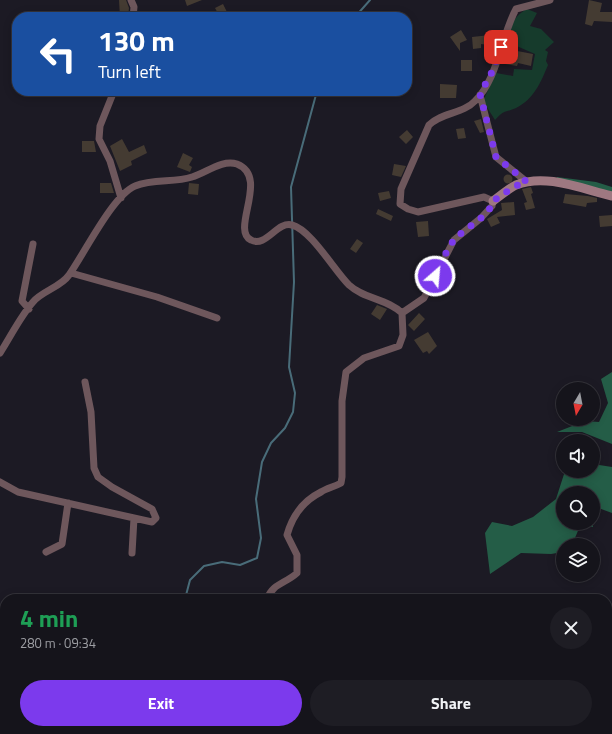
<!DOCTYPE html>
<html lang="en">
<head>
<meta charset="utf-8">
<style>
	:root { --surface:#15141b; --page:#1e1d24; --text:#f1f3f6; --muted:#9d9ea3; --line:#34333a; --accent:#7c3aed }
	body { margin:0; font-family:"Titillium Web",sans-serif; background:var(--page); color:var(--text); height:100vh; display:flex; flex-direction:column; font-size:15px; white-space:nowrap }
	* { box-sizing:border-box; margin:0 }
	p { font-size:13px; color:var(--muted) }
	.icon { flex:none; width:22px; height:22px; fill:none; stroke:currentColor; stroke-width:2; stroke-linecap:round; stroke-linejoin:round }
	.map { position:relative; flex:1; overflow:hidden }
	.details { position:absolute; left:0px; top:594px; width:612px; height:140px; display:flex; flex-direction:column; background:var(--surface); border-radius:16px 16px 0 0; box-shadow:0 2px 10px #0003,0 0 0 1px var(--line) }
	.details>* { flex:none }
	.top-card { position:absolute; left:12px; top:12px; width:400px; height:84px; border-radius:16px; box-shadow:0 2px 10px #0003,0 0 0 1px var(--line); background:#1a4fa0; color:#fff; overflow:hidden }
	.needle { width:26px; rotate:190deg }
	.controls { position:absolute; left:556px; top:382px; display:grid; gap:8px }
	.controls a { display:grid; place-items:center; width:44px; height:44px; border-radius:50%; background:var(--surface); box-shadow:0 2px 10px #0003,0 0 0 1px var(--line); font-size:20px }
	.pin { position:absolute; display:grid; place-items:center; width:34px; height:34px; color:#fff; margin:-17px; border-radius:8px; box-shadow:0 2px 6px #0006 }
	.me { position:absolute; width:44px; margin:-22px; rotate:27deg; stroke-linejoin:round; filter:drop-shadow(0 0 3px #0008) }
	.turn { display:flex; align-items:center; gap:14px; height:84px; padding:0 20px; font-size:18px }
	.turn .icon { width:52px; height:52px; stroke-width:2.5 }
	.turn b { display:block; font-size:28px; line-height:34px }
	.round { display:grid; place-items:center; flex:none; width:42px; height:42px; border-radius:21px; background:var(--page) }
	.headline { display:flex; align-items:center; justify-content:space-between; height:68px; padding:0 20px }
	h1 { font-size:24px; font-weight:700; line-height:30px; color:#1e9e55 }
	.primary-button { display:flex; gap:8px; margin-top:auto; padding:8px 20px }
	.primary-button a { flex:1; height:46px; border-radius:24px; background:var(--accent); color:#fff; font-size:16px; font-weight:700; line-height:46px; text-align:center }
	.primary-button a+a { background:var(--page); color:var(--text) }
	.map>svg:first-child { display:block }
	.green { fill:#163b2c }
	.forest { fill:#245d47 }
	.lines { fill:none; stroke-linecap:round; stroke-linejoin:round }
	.stream { stroke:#496c79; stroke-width:2 }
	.building { fill:#443b32 }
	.street { stroke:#6e575c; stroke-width:7 }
	.secondary { stroke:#9e7881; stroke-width:9 }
	.route { stroke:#7c3aed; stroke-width:7; stroke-dasharray:0 12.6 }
</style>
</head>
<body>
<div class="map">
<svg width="612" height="734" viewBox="0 0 612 734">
	<rect width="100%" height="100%" fill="#1c1a24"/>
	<!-- green -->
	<path class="green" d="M 527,9 L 537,13 L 530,26 L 541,29 L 554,42 L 545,50 L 548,52 L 546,61 L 548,65 C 541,82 534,99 516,108 C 505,113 505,109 495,120 L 483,101 L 496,73 L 513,76 L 514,69 L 532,70 L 535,54 L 505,41 C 510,28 513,16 527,9 Z"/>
	<!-- forest -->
	<path class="forest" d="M 557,177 L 596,182 L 612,187 L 612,199 L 555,182 Z
		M 612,372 L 612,444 L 582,432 L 557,432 L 585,421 L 599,422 L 608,403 L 601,379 Z
		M 593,464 L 612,467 L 612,513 L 593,506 L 593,493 L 563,493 L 563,523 L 593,523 L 593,519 L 593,527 L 580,526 L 572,545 L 563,545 L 563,552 L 551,554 L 521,553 L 490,574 L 485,533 L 492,522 L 512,526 L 533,517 L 556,499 L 565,471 L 593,471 Z"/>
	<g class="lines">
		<!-- stream -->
		<path class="stream" d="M 355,17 L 370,0
			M 185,599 L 190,580 L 204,566 L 222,562 L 240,565 L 257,558 L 261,538 L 256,499 L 262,462 L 271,443 L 285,428 L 293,412 L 295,393 L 289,367 L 294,282 L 291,187 L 317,91
			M 199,729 L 200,734"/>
	</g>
	<!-- building -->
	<path class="building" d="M 119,0 L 126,0 L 129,8 L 128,17 L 120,17 Z
		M 185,0 L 202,0 L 187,6 Z
		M 589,0 L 602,3 L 600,12 L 612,12 L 612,22 L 594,21 L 592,26 L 585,24 Z
		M 223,4 L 228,14 L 220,17 L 215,8 Z
		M 461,30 L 467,40 L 460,43 L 460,51 L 450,37 Z
		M 490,33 L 498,34 L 497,46 L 481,44 L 481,48 L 473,49 L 472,37 L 490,35 Z
		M 507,49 L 533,54 L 531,66 L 518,63 L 517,66 L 505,64 Z
		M 461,60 L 472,60 L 472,71 L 461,71 Z
		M 440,84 L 457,85 L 456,98 L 440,98 Z
		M 481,119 L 484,132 L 480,133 L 474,121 Z
		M 464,128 L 466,138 L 458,139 L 456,129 Z
		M 407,130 L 413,137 L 406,144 L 399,137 Z
		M 122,139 L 129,152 L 144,145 L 147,153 L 131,161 L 132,165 L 120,171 L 110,146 Z
		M 82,141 L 94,141 L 96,152 L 82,152 Z
		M 183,153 L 193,158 L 189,165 L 192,167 L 190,172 L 177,167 Z
		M 394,164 L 406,166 L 401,177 L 392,175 Z
		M503.5 179a4.5 4.5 0 1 1 9 0a4.5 4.5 0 1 1-9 0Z
		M 100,183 L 111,183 L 114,193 L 100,193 Z
		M 189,183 L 199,184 L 198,195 L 188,194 Z
		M 531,187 L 533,193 L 531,194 L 535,208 L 526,210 L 524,203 L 527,202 L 522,189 Z
		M 389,191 L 391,198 L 380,201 L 378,193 Z
		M 565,194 L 588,196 L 597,198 L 597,202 L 587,203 L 586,207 L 563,203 Z
		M 514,202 L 515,215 L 497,217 L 500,223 L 491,227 L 487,219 L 502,210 L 501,203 Z
		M 378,209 L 393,216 L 391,221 L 376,214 Z
		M 612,215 L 612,226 L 600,227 L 599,216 Z
		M 428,221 L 429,236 L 418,237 L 416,222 Z
		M 357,239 L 363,243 L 356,253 L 350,249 Z
		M 377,305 L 387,309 L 380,320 L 371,314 Z
		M 419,313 L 425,319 L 414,331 L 408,325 Z
		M 428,332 L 437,346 L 429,354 L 427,351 L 423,353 L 414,340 Z"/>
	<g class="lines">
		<!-- street -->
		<path class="street" d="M 131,0 L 134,7 L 133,17
			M 114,91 L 100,126 L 99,139 L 110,161 L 121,198
			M 480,95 L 496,157 L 527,182
			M 71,273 L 157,297 L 217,318
			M 29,309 L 22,301 L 33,244
			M 402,313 L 424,298 L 454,240 L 481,218 L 492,206 L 493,201 L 484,197 L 418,212 L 408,209 L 400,204 L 401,189 L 429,125 C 442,112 463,114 475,101 C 498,79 501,36 516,9 L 550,0
			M 0,353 C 11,336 20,317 33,302 C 42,291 61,287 69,275 C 84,254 113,195 135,186 C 153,178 174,183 192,177 C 206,173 222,159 237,164 C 270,177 230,230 251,240 C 266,248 277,221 292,225 C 311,230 334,270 349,285 C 364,299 388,299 402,313 L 403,335 L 399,346 L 364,358 L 346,372 L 342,401 L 342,477 L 341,483 C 334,487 327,488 321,492 C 303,501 292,517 287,535 L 297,555 L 297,573 C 285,584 273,583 267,599
			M 0,482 L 18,492 L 152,522 L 156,518 L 152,509 L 112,487 L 98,477 L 94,468 L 91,412 L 85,382
			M 46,552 L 62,544 L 68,503
			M 132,553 L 134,518
			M 0,654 L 5,653
			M 607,709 L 612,709
			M 482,734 L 489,729"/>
		<!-- secondary -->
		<path class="secondary" d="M 493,201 C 500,196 508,189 516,185 C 546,173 582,189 612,196"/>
	</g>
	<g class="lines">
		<!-- route -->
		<path class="route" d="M 435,276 C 441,265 446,250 454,240 C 465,227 489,218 493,201 L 515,186 L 527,182 L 496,157 L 480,94 L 493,70 L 501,47"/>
	</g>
</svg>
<div class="controls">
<a><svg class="needle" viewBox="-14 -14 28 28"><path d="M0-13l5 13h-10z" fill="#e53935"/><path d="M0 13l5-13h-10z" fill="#9d9ea3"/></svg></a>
<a><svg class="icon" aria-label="sound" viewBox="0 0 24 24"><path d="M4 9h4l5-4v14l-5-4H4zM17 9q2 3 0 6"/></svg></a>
<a><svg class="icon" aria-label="search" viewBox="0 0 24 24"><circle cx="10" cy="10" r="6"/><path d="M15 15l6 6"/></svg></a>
<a><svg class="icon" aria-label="layers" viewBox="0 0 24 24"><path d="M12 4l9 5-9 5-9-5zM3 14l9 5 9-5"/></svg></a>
</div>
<div class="pin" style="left:501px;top:47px;background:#d93025"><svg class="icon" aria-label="arrive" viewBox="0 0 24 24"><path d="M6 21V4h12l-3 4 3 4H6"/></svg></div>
<svg class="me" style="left:435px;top:276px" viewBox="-20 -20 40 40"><circle r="17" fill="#7c3aed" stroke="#fff" stroke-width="3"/><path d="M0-11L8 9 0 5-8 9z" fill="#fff"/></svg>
<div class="top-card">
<div class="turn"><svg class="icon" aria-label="left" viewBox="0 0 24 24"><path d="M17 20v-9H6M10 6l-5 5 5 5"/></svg><div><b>130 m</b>Turn left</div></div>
</div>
<section class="details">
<div class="headline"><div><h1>4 min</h1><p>280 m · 09:34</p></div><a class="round"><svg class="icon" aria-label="close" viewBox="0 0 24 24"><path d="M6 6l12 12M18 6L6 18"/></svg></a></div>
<div class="primary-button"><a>Exit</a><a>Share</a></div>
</section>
</div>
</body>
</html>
